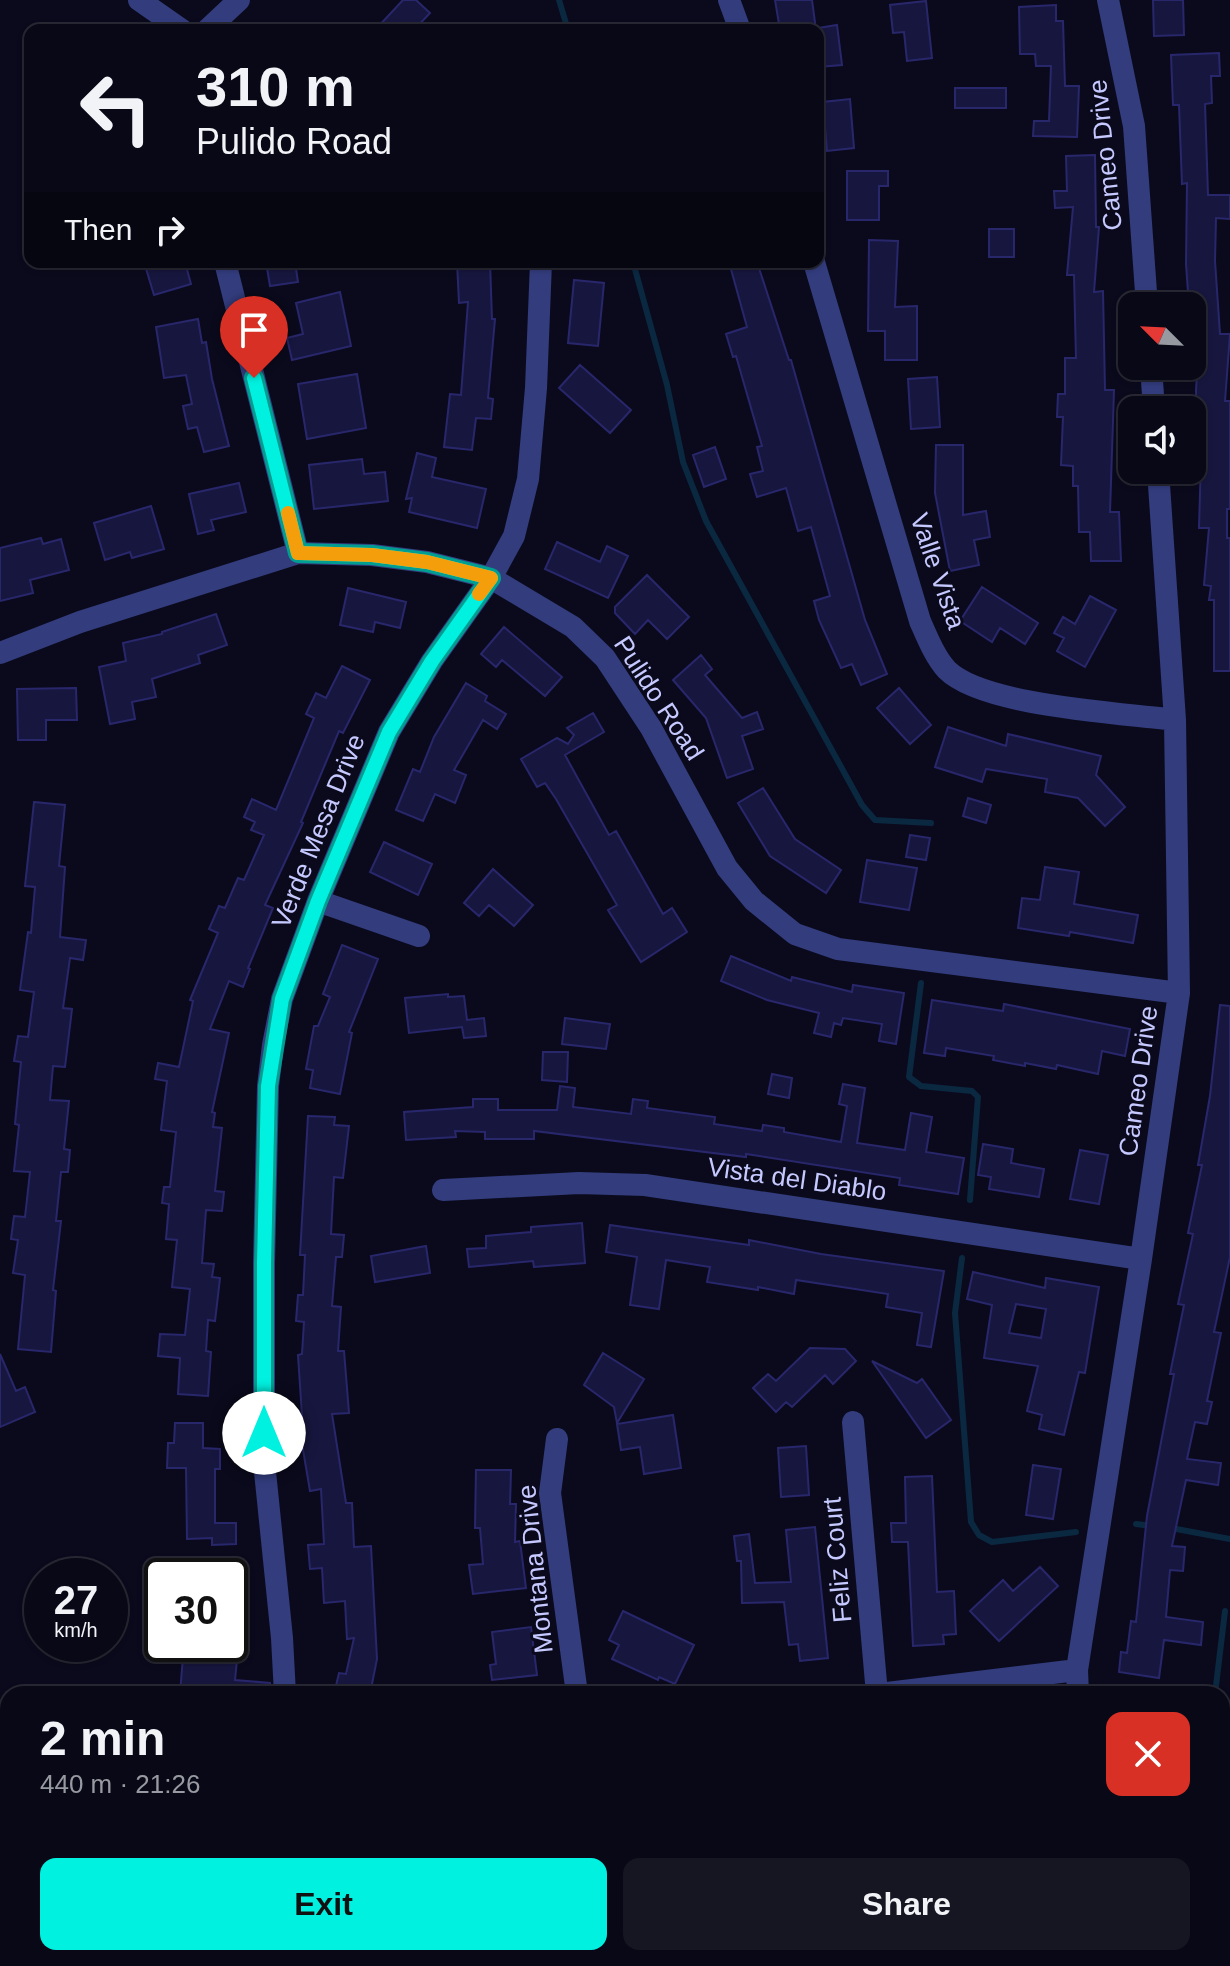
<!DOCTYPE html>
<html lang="en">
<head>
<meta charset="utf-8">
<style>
	:root { --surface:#080816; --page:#161623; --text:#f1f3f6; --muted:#989aa1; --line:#292935; --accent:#00f1e0 }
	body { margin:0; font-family:Arial,sans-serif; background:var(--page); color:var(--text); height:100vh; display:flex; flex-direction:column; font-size:30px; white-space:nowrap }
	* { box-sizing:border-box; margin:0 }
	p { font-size:26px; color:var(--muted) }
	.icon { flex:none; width:44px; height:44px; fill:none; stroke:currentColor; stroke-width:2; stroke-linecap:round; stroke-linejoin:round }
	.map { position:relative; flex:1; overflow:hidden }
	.side { position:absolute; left:0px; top:1686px; width:1230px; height:280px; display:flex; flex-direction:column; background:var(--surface); border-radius:24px 24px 0 0; box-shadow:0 2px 6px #0004,0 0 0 2px var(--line) }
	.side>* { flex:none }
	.banner { position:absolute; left:24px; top:24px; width:800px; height:244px; border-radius:16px; box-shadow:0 2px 6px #0004,0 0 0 2px var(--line); background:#080816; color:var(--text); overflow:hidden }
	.needle { width:52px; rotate:294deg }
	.tools { position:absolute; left:1118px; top:292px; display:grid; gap:16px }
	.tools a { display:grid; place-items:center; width:88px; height:88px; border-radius:16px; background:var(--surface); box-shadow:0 2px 6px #0004,0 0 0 2px var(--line); font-size:40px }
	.speed { position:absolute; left:24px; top:1558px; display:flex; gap:16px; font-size:40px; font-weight:700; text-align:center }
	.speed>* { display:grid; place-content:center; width:104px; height:104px; border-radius:50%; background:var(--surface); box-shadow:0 2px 6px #0004,0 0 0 2px var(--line); line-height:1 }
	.speed small { font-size:20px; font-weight:400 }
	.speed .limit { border:4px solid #111; border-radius:12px; background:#fff; color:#111 }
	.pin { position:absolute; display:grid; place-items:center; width:68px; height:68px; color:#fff; margin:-82px -34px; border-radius:50% 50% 50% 0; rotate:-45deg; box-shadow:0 0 8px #0007 }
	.pin .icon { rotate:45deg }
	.me { position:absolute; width:88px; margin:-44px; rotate:0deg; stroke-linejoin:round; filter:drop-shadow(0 0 6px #0008) }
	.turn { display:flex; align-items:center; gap:28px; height:168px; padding:0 40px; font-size:36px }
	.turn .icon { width:104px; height:104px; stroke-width:2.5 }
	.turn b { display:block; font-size:56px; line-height:68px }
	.then { display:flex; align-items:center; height:76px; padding:0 40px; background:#0003; gap:16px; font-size:30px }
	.round { display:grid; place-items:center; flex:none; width:84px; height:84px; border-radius:16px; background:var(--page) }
	.summary { display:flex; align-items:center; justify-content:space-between; height:136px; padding:0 40px }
	h1 { font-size:48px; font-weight:700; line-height:60px }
	.button { display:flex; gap:16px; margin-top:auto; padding:16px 40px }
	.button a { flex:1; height:92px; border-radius:16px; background:var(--accent); color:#111; font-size:32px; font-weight:700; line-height:92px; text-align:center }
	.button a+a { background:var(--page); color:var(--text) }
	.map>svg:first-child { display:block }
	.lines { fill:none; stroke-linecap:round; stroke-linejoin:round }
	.stream { stroke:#0a2941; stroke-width:6 }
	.building { fill:#17163e; stroke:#29276b; stroke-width:2; fill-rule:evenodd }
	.minor { stroke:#333d7e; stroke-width:22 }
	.route-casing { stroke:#009d92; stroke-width:20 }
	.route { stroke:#00f1e0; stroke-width:14 }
	.slow { stroke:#f59e0b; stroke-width:14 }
	.labels { text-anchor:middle; stroke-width:6; stroke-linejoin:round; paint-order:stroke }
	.street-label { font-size:26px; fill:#c6c9ff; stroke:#0b0a1d }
</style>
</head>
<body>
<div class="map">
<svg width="1230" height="1966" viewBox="0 0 1230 1966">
	<rect width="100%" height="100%" fill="#0b0a1d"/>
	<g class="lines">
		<!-- stream -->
		<path class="stream" d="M 559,0 L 568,30
			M 633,262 L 667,385 L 683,462 L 706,521 L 862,805 L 875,820 L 931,823
			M 921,983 L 909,1077 L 921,1086 L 972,1091 L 978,1097 L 970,1200
			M 962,1258 L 955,1313 L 971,1522 L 979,1535 L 992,1542 L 1076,1532
			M 1136,1524 L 1152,1526
			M 1171,1528 L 1230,1539
			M 1215,1694 L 1225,1611
			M 1222,1728 L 1230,1736"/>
	</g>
	<!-- building -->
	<path class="building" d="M 403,0 L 416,0 L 430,13 L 414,30 L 375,30 Z
		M 775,0 L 812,0 L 816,30 L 780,30 Z
		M 1153,0 L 1183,0 L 1184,35 L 1154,36 Z
		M 926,1 L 932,58 L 907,61 L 904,32 L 893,33 L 890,5 Z
		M 1056,5 L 1056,21 L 1063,21 L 1065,86 L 1079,86 L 1077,137 L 1033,136 L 1034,121 L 1049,121 L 1051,66 L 1036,66 L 1035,54 L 1020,54 L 1019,7 Z
		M 837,25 L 842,65 L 818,67 L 818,28 Z
		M 1219,53 L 1220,76 L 1211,76 L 1212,103 L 1205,104 L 1208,195 L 1230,195 L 1230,219 L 1216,218 L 1215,261 L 1220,334 L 1230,334 L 1225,401 L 1230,401 L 1230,509 L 1227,509 L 1227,538 L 1230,538 L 1230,671 L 1214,671 L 1214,600 L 1209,600 L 1211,586 L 1204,585 L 1209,528 L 1199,528 L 1201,459 L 1197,459 L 1196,391 L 1200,317 L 1192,318 L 1192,306 L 1189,306 L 1186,264 L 1187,183 L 1182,184 L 1179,105 L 1173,105 L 1171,55 Z
		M 955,88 L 1006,88 L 1006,108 L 955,108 Z
		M 850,99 L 854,148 L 827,151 L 823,102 Z
		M 1095,155 L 1096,227 L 1099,227 L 1094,292 L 1103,291 L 1105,390 L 1114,390 L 1110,512 L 1119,512 L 1121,561 L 1091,561 L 1090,532 L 1079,532 L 1078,486 L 1073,486 L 1073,466 L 1061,465 L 1063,417 L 1057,417 L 1058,394 L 1065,394 L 1065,358 L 1076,358 L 1074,275 L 1067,275 L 1073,207 L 1055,208 L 1054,191 L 1067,191 L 1066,156 Z
		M 847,171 L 888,171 L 888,186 L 879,186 L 879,220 L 847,220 Z
		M 989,229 L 1014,229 L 1014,257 L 989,257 Z
		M 869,240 L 898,241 L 895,307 L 917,306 L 917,360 L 885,360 L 885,331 L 868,331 Z
		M 144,262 L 185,262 L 191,284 L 154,295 Z
		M 266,262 L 295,262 L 298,282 L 270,286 Z
		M 457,262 L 490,262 L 492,319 L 495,319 L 488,398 L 493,399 L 491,419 L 476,418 L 472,450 L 444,447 L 450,394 L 461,395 L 468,302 L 459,303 Z
		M 729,262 L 757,262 L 789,360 L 791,360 L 865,620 L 887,674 L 861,685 L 852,664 L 841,668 L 819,620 L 814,601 L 830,596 L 811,527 L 798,531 L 786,488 L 757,497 L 750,474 L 763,471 L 757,447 L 762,446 L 736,356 L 733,357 L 726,334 L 747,327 Z
		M 574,280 L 604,283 L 598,346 L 568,343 Z
		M 340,292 L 351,346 L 292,360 L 287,338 L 303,334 L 296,303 Z
		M 198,319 L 202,343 L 206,342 L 212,379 L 229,446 L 204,452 L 197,427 L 188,429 L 183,406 L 192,404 L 186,375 L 164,378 L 156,327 Z
		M 580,365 L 631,410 L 610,433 L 559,388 Z
		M 357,374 L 366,428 L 307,439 L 298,384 Z
		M 937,377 L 940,427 L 911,429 L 908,379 Z
		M 936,445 L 963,445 L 963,515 L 986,511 L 990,537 L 974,540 L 979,565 L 950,571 L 935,493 Z
		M 715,447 L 726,479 L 704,487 L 693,455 Z
		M 417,453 L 436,458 L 432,477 L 486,489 L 477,528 L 409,512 L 412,498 L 406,499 Z
		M 362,459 L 364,474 L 385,472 L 388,501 L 314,509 L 309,465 Z
		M 239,483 L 246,512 L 211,520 L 214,530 L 198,534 L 189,494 Z
		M 151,506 L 164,549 L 132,558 L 130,552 L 105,560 L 94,523 Z
		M 41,538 L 43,544 L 61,539 L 69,570 L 30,580 L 33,593 L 0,601 L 0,548 Z
		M 557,542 L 600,562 L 607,546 L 628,556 L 608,598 L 545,569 Z
		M 647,575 L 689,617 L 667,639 L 648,620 L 635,634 L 615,613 L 615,607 Z
		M 982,587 L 1038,623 L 1025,644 L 1000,628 L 992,642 L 960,621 Z
		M 348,588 L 406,602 L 400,628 L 375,622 L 373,632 L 340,625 Z
		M 1090,596 L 1116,610 L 1085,667 L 1057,651 L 1064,638 L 1054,633 L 1063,617 L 1075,624 Z
		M 216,614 L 227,645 L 198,655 L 200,663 L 152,679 L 156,697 L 132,702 L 135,719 L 110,724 L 99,667 L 126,661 L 123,643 L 162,634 L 162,632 Z
		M 504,627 L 562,677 L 545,696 L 502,660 L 496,667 L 481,654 Z
		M 701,655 L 712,669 L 705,675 L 742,718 L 757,712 L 763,729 L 742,736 L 753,769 L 727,778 L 706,718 L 673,680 Z
		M 342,666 L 370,680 L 343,733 L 339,731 L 301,822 L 303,823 L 265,905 L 273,908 L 248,968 L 250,969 L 243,987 L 229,981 L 210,1029 L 229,1033 L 212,1112 L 215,1113 L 213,1127 L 222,1128 L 215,1191 L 224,1192 L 222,1211 L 206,1210 L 202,1263 L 214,1264 L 212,1277 L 220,1278 L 215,1321 L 208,1320 L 206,1351 L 211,1352 L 208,1396 L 178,1394 L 180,1358 L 158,1356 L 160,1334 L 185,1335 L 190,1289 L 172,1287 L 177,1240 L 166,1239 L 169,1204 L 162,1203 L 164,1187 L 170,1187 L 176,1132 L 161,1130 L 167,1081 L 155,1079 L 158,1063 L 179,1067 L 193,1001 L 190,1000 L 218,933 L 209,929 L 219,906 L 225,908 L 238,878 L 244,880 L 264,835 L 251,830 L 255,822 L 244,817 L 252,799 L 276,810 L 314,718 L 306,714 L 316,693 L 326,698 Z
		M 466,683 L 487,696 L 485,701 L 506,714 L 497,729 L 483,720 L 454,770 L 466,775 L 455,803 L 435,794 L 423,821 L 396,810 L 413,769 L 420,772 L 434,737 Z
		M 76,688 L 77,720 L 46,720 L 46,740 L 18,740 L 17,689 Z
		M 899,688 L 931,725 L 910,744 L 877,708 Z
		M 593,713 L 604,732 L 565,755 L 609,835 L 616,831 L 663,914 L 672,908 L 687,932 L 641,962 L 608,910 L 617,905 L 556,799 L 545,783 L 537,787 L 521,759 L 557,738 L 568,744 L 574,735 L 567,728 Z
		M 948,727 L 1006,746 L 1008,734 L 1101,756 L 1096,775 L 1125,807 L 1105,826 L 1078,798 L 1045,792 L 1047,779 L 986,769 L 982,782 L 935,767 Z
		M 763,788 L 795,839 L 841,870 L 826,893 L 770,856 L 738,803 Z
		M 968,798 L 991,805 L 986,823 L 963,816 Z
		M 34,802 L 65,805 L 59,866 L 65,867 L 60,937 L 86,940 L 83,960 L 70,958 L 63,1008 L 72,1009 L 65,1067 L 53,1066 L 50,1100 L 69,1101 L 64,1149 L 70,1150 L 68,1172 L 61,1172 L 56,1221 L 61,1221 L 53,1290 L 56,1291 L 51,1352 L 18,1349 L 25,1275 L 13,1273 L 18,1240 L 11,1239 L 14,1216 L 25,1217 L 30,1172 L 14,1171 L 19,1125 L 15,1124 L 21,1062 L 14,1061 L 18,1036 L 28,1037 L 34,992 L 20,990 L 28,932 L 31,933 L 35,887 L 25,886 Z
		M 910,835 L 930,838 L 926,860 L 906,857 Z
		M 384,842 L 432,864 L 418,895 L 370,872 Z
		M 867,860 L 917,868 L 909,910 L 860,902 Z
		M 1045,867 L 1079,872 L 1074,904 L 1138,915 L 1133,943 L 1070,932 L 1069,936 L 1018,928 L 1022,898 L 1040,900 Z
		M 493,869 L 533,905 L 514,926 L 489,905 L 479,916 L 464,903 Z
		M 342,945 L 378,959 L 349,1032 L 352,1033 L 340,1094 L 310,1088 L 313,1070 L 306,1069 L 314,1026 L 318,1026 L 330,997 L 323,994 Z
		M 731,956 L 791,981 L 792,977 L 852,992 L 853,985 L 904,993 L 896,1044 L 879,1041 L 882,1024 L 843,1018 L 841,1025 L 834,1023 L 831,1037 L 814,1033 L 819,1013 L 767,1000 L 721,981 Z
		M 448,994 L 448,997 L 464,996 L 467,1020 L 484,1018 L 486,1036 L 464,1038 L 462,1027 L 409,1033 L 405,998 Z
		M 932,1000 L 1003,1011 L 1004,1004 L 1130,1029 L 1125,1056 L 1102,1051 L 1098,1074 L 1057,1065 L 1056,1069 L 1025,1063 L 1025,1066 L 993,1060 L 994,1056 L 946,1048 L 945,1056 L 924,1053 Z
		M 1220,1005 L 1230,1006 L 1230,1257 L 1214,1332 L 1221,1333 L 1207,1401 L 1212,1402 L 1207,1424 L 1195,1422 L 1187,1459 L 1221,1463 L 1218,1485 L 1186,1480 L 1172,1546 L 1185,1547 L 1183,1571 L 1170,1570 L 1166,1617 L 1203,1622 L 1201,1645 L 1164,1640 L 1159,1678 L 1119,1672 L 1121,1652 L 1127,1653 L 1131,1621 L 1136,1622 L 1147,1516 L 1174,1374 L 1170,1374 L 1184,1305 L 1178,1304 L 1193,1234 L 1188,1233 L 1202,1165 L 1198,1165 L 1210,1096 Z
		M 565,1018 L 610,1024 L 606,1049 L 562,1044 Z
		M 543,1052 L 568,1052 L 567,1082 L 542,1080 Z
		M 772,1074 L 792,1078 L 789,1098 L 768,1094 Z
		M 843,1084 L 865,1088 L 857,1143 L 905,1150 L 911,1113 L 932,1117 L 926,1152 L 964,1158 L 958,1194 L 899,1185 L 900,1178 L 746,1154 L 746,1157 L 534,1131 L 534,1139 L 485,1139 L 485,1132 L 455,1131 L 456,1137 L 406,1140 L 404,1112 L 473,1107 L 473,1099 L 498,1099 L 498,1110 L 557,1110 L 560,1086 L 575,1088 L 573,1107 L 631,1114 L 633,1099 L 648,1101 L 647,1108 L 715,1117 L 714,1124 L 762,1131 L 763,1125 L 784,1128 L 784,1132 L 841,1142 L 847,1106 L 839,1104 Z
		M 308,1116 L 335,1117 L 334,1125 L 349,1126 L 343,1178 L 334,1177 L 331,1234 L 344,1235 L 342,1257 L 336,1257 L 332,1306 L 341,1307 L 338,1351 L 344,1351 L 349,1413 L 332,1414 L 346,1503 L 352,1503 L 354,1547 L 371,1546 L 377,1659 L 370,1694 L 334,1694 L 339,1673 L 346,1674 L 354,1638 L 347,1639 L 345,1601 L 324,1603 L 322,1568 L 310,1569 L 308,1545 L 324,1544 L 321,1489 L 310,1491 L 300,1432 L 303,1431 L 298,1355 L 302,1354 L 304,1322 L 296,1321 L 298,1295 L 303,1295 L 305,1255 L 300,1255 Z
		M 983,1144 L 1013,1149 L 1011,1163 L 1044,1169 L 1039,1197 L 989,1189 L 991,1177 L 978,1175 Z
		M 1080,1150 L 1108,1155 L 1099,1204 L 1070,1199 Z
		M 582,1223 L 585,1263 L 534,1267 L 533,1261 L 469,1267 L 467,1249 L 486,1248 L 486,1236 L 531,1232 L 531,1227 Z
		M 610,1225 L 749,1245 L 749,1240 L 821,1254 L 944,1271 L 931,1347 L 917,1345 L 922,1313 L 886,1307 L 888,1294 L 796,1280 L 794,1294 L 758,1287 L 758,1290 L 707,1282 L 710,1267 L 666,1260 L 659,1309 L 630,1305 L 637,1257 L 606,1252 Z
		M 426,1246 L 430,1273 L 375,1282 L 371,1256 Z
		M 973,1272 L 1045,1288 L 1046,1278 L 1099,1287 L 1085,1373 L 1079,1372 L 1064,1435 L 1039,1429 L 1042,1415 L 1027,1411 L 1038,1366 L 984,1358 L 992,1305 L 967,1299 ZM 1016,1304 L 1046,1309 L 1041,1338 L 1009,1333 Z
		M 810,1348 L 845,1349 L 856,1361 L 833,1384 L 825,1375 L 792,1407 L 786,1402 L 776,1412 L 753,1388 L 768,1374 L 776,1381 Z
		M 603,1353 L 644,1379 L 617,1423 L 614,1407 L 584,1385 Z
		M 0,1354 L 16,1391 L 25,1387 L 35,1412 L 0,1427 Z
		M 872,1361 L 917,1383 L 922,1379 L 951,1420 L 926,1438 Z
		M 673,1415 L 681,1468 L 644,1474 L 640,1447 L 621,1450 L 617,1424 Z
		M 175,1423 L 203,1423 L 203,1448 L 220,1449 L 220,1469 L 215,1469 L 215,1523 L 236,1523 L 236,1544 L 212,1545 L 212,1538 L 187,1539 L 186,1468 L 167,1468 L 168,1443 L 174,1443 Z
		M 806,1446 L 809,1495 L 781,1497 L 778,1448 Z
		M 1033,1465 L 1061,1469 L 1053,1519 L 1026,1515 Z
		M 476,1470 L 511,1470 L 510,1504 L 516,1504 L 515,1542 L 520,1541 L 526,1588 L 473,1594 L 469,1565 L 483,1564 L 480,1528 L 475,1528 Z
		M 932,1476 L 937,1592 L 954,1591 L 956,1634 L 943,1635 L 944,1644 L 913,1646 L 908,1542 L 892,1542 L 891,1523 L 906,1523 L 905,1477 Z
		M 815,1527 L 828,1658 L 800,1661 L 798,1644 L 789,1645 L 784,1602 L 742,1603 L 741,1561 L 737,1561 L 734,1536 L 749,1534 L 755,1583 L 791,1582 L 786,1530 Z
		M 1040,1567 L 1058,1586 L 999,1641 L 970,1611 L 1003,1580 L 1013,1591 Z
		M 623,1611 L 694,1645 L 675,1684 L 659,1677 L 658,1680 L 612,1659 L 619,1645 L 609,1640 Z
		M 531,1627 L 537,1675 L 492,1680 L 490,1665 L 496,1664 L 492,1632 Z
		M 184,1644 L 232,1644 L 231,1660 L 237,1660 L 235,1680 L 270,1683 L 271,1694 L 180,1694 Z"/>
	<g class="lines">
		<!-- minor -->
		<path class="minor" d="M 139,0 L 182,30
			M 729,0 L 740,30
			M 1108,0 L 1134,126 L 1147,306
			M 207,30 L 239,0
			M 225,262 L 298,553
			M 814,262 L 920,621 C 927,637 935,657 947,670 C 983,706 1122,713 1175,720
			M 1151,366 L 1154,410
			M 0,653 L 80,622 L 298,553 L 372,555 L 427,562 L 491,578 L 573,627 L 605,658 L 651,728 L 727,868 L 754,901 L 795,934 L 838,949 L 1179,993
			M 318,901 L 419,936
			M 443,1190 L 579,1183 L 645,1185 L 1141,1259
			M 853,1422 L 877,1694
			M 557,1439 L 550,1493 L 577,1694
			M 285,1694 L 282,1638 L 264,1462 L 264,1263 L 268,1086 L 273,1045 L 282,999 L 318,901 L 389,732 L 432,661 L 491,578 L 514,536 L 528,479 L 536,388 L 541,262
			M 879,1694 L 1077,1670
			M 1078,1694 L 1077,1670 L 1141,1259 L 1179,993 L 1175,720 L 1158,470
			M 0,1805 L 7,1846 L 0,1873
			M 1222,1884 L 1230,1892
			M 396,1958 L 400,1966
			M 944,1958 L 960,1966
			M 63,1966 L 65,1958
			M 197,1966 L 199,1958"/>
	</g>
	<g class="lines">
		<!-- route casing -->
		<g class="route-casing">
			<path id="route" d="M 254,378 L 298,553 L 372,555 L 427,562 L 491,578 L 432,661 L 389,732 L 318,901 L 282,999 L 268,1086 L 264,1263 L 264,1433"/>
		</g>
		<!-- route -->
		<use href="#route" class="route"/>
		<!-- slow -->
		<path class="slow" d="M 288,513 L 298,553 L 372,555 L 427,562 L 491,578 L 479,594"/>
	</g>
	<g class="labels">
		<!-- street labels -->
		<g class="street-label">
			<text transform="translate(1105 155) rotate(-96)" y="9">Cameo Drive</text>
			<text transform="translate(938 571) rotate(71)" y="9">Valle Vista</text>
			<text transform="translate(659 698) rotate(57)" y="9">Pulido Road</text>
			<text transform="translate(318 831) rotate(-68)" y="9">Verde Mesa Drive</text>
			<text transform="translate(1138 1081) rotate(-82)" y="9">Cameo Drive</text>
			<text transform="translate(797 1179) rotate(8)" y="9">Vista del Diablo</text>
			<text transform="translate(837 1560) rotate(-95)" y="9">Feliz Court</text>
			<text transform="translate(535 1569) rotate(-96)" y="9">Montana Drive</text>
		</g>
	</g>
</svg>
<div class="tools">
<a><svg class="needle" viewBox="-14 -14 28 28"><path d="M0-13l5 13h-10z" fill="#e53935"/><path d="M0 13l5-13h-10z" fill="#989aa1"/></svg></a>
<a><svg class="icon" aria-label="sound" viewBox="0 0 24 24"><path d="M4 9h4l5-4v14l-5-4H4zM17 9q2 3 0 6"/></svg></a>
</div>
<div class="speed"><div>27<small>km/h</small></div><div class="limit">30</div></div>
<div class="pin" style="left:254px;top:378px;background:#d93025"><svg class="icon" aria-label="arrive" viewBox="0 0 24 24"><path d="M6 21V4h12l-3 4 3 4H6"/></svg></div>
<svg class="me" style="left:264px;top:1433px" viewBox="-20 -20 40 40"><circle r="19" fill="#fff"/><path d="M0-13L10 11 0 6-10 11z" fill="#00f1e0"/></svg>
<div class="banner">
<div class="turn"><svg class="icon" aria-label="left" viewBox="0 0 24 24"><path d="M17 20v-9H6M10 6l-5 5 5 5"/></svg><div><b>310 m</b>Pulido Road</div></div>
<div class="then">Then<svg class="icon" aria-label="right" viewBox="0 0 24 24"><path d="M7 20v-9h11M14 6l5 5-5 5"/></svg></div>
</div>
<section class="side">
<div class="summary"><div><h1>2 min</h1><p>440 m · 21:26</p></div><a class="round" style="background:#d93025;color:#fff"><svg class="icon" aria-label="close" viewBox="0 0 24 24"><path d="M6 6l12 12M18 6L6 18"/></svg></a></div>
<div class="button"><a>Exit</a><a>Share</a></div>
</section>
</div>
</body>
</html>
